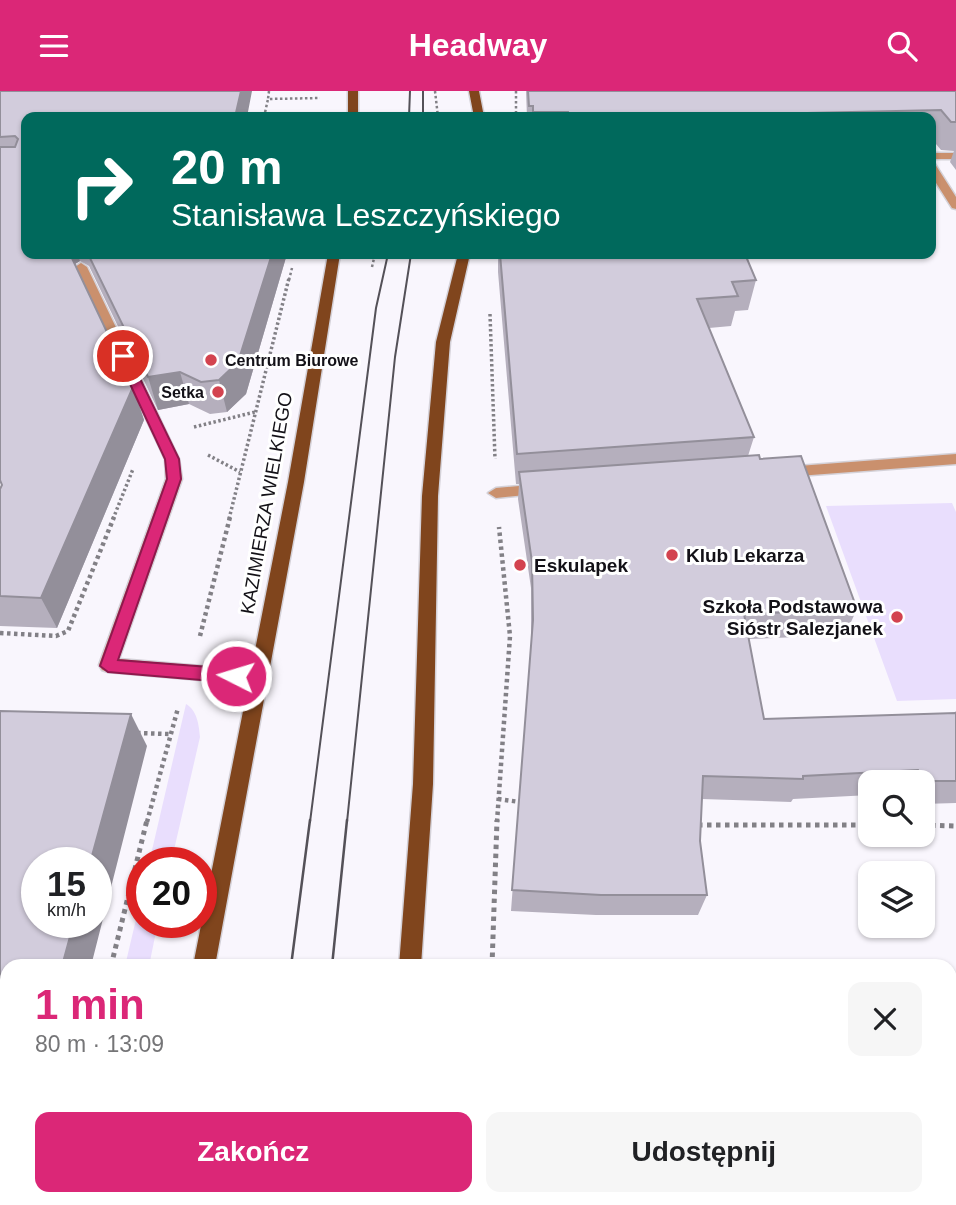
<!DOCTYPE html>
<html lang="pl">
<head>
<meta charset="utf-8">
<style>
	:root { --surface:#fff; --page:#f6f6f6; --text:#202124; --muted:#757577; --accent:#db2777 }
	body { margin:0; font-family:Helvetica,sans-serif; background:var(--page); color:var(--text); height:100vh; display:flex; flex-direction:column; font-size:26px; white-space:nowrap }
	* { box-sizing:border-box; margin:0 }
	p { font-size:23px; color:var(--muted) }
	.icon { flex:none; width:38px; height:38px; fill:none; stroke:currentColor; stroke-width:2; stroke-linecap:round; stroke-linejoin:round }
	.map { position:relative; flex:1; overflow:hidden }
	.drawer { position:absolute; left:0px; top:868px; width:957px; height:247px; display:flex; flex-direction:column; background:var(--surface); border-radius:21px 21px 0 0; box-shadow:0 2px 5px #0004 }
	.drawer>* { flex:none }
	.hud { position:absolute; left:21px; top:21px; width:915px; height:147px; border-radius:14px; box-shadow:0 2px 5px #0004; background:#00695c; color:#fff; overflow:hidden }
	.controls { position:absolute; left:858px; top:679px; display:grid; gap:14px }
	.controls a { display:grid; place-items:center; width:77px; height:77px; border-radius:14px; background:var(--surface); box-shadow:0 2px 5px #0004; font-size:35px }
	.speed { position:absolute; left:21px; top:756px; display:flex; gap:14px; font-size:35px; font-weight:700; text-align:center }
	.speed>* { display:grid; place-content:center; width:91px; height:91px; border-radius:50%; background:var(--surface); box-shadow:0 2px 5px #0004; line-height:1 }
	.speed small { font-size:18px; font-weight:400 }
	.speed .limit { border:10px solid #d22; background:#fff; color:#111 }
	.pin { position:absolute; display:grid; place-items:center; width:60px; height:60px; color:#fff; margin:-30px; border:4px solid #fff; border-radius:50%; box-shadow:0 2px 7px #0007 }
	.me { position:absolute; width:77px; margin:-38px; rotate:275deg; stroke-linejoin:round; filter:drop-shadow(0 0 5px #0008) }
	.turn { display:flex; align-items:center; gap:24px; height:147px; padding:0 35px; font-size:32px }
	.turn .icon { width:91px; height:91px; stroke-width:2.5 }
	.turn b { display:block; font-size:49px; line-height:60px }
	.round { display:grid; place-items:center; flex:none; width:74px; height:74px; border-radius:14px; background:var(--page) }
	.summary { display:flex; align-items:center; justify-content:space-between; height:119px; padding:0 35px }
	h1 { font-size:42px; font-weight:700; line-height:52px; color:var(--accent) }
	.action { display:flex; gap:14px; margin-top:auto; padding:14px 35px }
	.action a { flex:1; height:80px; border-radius:14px; background:var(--accent); color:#fff; font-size:28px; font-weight:700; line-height:80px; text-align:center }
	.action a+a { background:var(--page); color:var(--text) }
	header { display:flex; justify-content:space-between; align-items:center; height:91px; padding:0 35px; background:var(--accent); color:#fff; font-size:32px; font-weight:700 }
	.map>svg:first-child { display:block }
	.green { fill:#e9defd }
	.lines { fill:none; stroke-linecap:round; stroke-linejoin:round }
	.minor-casing { stroke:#d4d1d8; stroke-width:3 }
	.major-casing { stroke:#d4d1d8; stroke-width:3 }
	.path-far3 { stroke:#828086; stroke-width:2.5; stroke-dasharray:2.5 2.5; stroke-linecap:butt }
	.path-far2 { stroke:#828086; stroke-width:3.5; stroke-dasharray:2.5 2.5; stroke-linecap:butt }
	.path-far1 { stroke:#828086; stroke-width:4.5; stroke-dasharray:3.5 3.5; stroke-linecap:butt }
	.path { stroke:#828086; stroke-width:5; stroke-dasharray:4.5 4.5; stroke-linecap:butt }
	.minor { fill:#ca906d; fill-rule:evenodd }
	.major { fill:#80451d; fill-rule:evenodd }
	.tram-far1 { stroke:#545158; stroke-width:2 }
	.tram { stroke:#545158; stroke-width:2.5 }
	.wall { fill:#b5afbd }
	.shaded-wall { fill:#938f9a }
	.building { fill:#d2ccdc; stroke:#938f9a; stroke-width:2 }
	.route { fill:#db2777; stroke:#8e194d; stroke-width:2 }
	.poi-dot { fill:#d3434f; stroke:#fff; stroke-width:2.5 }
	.labels { text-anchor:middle; stroke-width:6; stroke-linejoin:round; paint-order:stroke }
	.far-poi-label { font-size:16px; font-weight:bold; fill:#131117; stroke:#fff; text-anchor:start }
	.street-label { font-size:19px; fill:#131117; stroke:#fff }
	.poi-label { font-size:19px; font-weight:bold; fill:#131117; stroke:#fff; text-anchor:start }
</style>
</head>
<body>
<header><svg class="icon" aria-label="menu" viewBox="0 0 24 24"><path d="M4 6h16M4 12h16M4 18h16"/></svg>Headway<svg class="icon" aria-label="search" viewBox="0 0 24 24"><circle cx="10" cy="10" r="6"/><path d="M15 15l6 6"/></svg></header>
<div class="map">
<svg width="956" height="1114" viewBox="0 0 956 1114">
	<rect width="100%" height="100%" fill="#f9f6fd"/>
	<!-- green -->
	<path class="green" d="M 952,412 L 956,421 L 956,608 L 897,610 L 826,415 Z
		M 186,613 C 197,619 199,634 200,646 L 171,772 L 149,772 Z
		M 142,803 L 142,831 L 158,831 L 149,875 L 125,875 Z"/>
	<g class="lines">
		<!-- minor casing -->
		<g class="minor-casing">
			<path id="minor" d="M 931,62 L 956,62 L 956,68 L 931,68 Z
				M 931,72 L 935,73 L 956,106 L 956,118 L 952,117 L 931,84 Z
				M 81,172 L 87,176 L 179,368 L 182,388 L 119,568 L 258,580 L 264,582 L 267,587 L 264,592 L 258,594 L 108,581 L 102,579 L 99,574 L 166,388 L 165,368 L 75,176 Z
				M 956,363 L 956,373 L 785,386 L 777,381 L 785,376 Z
				M 541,393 L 546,394 L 549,398 L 546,402 L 496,407 L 488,402 L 496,397 Z
				M 771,1108 L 862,1108 L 865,1114 L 774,1114 Z"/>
		</g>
		<!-- major casing -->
		<g class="major-casing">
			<path id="major" d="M 348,0 L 358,0 L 358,26 L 348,26 Z
				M 469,0 L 479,0 L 484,26 L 474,26 Z
				M 328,163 L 340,163 L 304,391 L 215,875 L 193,875 L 288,391 Z
				M 458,163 L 470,163 L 450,251 L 438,405 L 433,693 L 421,875 L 399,875 L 413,693 L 422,405 L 436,251 Z
				M 147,1108 L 172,1108 L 171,1114 L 145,1114 Z
				M 388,1108 L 412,1108 L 413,1114 L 387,1114 Z"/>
		</g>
		<!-- path-far3 -->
		<path class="path-far3" d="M 269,0 L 268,8 L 320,7
			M 435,0 L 438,26
			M 516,0 L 516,26
			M 264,26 L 268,8
			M 372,176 L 375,163
			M 289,189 L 292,177"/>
		<!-- path-far2 -->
		<path class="path-far2" d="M 490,223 L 495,368
			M 194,336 L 255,321
			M 208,364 L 240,381
			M 113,428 L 133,378
			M 229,428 L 289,187"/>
		<!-- path-far1 -->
		<path class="path-far1" d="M 0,542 L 56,545 L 68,540 L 114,426
			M 200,545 L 230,426
			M 137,642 L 169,643
			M 498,708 L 520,711
			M 147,731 L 178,617
			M 497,731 L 510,545 L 499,436"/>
		<!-- path -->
		<path class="path" d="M 698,734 L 870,734
			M 922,734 L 956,735
			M 111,875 L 147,729
			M 492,875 L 497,729
			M 950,1057 L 956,1058
			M 52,1114 L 54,1108
			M 506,1114 L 507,1108"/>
		<!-- minor -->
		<use href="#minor" class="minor"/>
		<!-- major -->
		<use href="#major" class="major"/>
		<!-- tram-far1 -->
		<path class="tram-far1" d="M 423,0 L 423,26
			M 409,26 L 410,0
			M 310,731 L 376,217 L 388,163
			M 347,731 L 395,266 L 411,163"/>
		<!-- tram -->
		<path class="tram" d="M 291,875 L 310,729
			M 332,875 L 347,729
			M 262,1108 L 262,1114
			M 309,1108 L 309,1114"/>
	</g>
	<!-- wall -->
	<path class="wall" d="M 0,0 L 252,0 L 26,163 L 287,163 L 246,303 L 227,321 L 210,323 L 189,313 L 158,319 L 89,175 L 80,170 L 75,173 L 133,296 L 144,329 L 57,537 L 0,535 L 0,398 L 2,394 L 0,389 Z
		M 526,0 L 956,0 L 956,79 L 950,71 L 954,60 L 941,59 L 931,47 L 931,26 L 527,26 Z
		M 498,163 L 745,163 L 756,189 L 748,219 L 735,220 L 731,235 L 709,237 L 754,346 L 748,365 L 760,368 L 857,518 L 845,544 L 749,548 L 764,628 L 954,622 L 956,620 L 956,712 L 922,713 L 922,691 L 870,691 L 870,704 L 793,708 L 791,711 L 702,708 L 700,750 L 707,804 L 698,824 L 596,824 L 511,820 L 531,552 L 531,497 L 518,408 L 519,393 L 516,393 L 498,181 Z"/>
	<!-- shaded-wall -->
	<path class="shaded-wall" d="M 241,0 L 252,0 L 247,26 L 235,26 Z
		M 68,163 L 77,163 L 80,170 L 72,175 Z
		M 272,163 L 287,163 L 246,303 L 227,321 L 219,289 Z
		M 180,281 L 189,313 L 158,319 L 148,286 Z
		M 133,296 L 144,329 L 57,537 L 41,507 Z
		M 131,623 L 147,655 L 91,875 L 62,875 L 74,831 L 96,831 L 96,772 L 90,772 Z
		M 7,1078 L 7,1108 L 32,1108 L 30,1114 L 0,1114 L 0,1104 Z"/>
	<!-- building -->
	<path class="building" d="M 0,0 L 241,0 L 235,26 L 26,26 L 26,163 L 70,163 L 133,296 L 41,507 L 0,505 L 0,398 L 2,394 L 0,389 L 0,56 L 15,56 L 18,48 L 15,45 L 0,46 Z
		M 528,0 L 956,0 L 956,31 L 951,31 L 941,19 L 673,25 L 674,26 L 569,26 L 568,21 L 533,21 L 533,15 L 529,15 Z
		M 88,163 L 272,163 L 238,271 L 219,289 L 201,291 L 180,281 L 148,286 Z
		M 500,163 L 745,163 L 756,189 L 732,191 L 738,205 L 697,208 L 754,346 L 517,363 Z
		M 759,364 L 760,368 L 801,365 L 857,518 L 744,523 L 764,628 L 956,622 L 956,690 L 922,690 L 918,679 L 803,685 L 803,688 L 703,685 L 700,750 L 707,804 L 601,804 L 512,799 L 533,529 L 532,471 L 519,381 Z
		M 0,620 L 131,623 L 90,772 L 37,772 L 37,831 L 74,831 L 62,875 L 7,875 L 7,1078 L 0,1104 Z"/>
	<!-- route -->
	<path class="route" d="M 123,261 L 129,265 L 179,368 L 181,388 L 118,569 L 236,578 L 242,580 L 244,585 L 242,590 L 236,592 L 108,581 L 100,575 L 167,388 L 165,368 L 117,265 Z"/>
	<!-- markers -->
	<g class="poi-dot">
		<circle cx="211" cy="269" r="7"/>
		<circle cx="218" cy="301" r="7"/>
		<circle cx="672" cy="464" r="7"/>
		<circle cx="520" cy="474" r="7"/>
		<circle cx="897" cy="526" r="7"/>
	</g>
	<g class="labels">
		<!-- far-poi labels -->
		<g class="far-poi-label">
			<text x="225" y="275">Centrum Biurowe</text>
			<text x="204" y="307" text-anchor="end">Setka</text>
		</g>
		<!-- street labels -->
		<g class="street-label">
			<text transform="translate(266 412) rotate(-80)" y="7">KAZIMIERZA WIELKIEGO</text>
		</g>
		<!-- poi labels -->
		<g class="poi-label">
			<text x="686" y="471">Klub Lekarza</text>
			<text x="534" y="481">Eskulapek</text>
			<text x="883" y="522" text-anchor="end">Szkoła Podstawowa<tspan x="883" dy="22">Sióstr Salezjanek</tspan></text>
		</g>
	</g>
</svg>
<div class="controls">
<a><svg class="icon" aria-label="search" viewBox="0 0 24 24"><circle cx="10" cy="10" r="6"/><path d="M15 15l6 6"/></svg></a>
<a><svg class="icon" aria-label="layers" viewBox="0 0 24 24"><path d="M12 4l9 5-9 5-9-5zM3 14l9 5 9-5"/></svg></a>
</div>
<div class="speed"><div>15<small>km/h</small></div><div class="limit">20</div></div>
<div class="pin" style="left:123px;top:265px;background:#d93025"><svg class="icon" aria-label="arrive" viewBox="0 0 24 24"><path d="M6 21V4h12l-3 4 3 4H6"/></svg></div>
<svg class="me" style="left:236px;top:585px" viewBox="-20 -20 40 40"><circle r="17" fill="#db2777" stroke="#fff" stroke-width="3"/><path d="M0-11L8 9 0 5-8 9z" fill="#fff"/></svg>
<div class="hud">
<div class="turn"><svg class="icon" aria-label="right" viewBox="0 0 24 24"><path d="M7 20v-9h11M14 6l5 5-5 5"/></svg><div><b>20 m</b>Stanisława Leszczyńskiego</div></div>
</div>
<section class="drawer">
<div class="summary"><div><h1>1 min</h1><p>80 m · 13:09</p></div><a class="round"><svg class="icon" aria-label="close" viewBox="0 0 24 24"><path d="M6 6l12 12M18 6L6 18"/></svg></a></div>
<div class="action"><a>Zakończ</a><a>Udostępnij</a></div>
</section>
</div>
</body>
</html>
